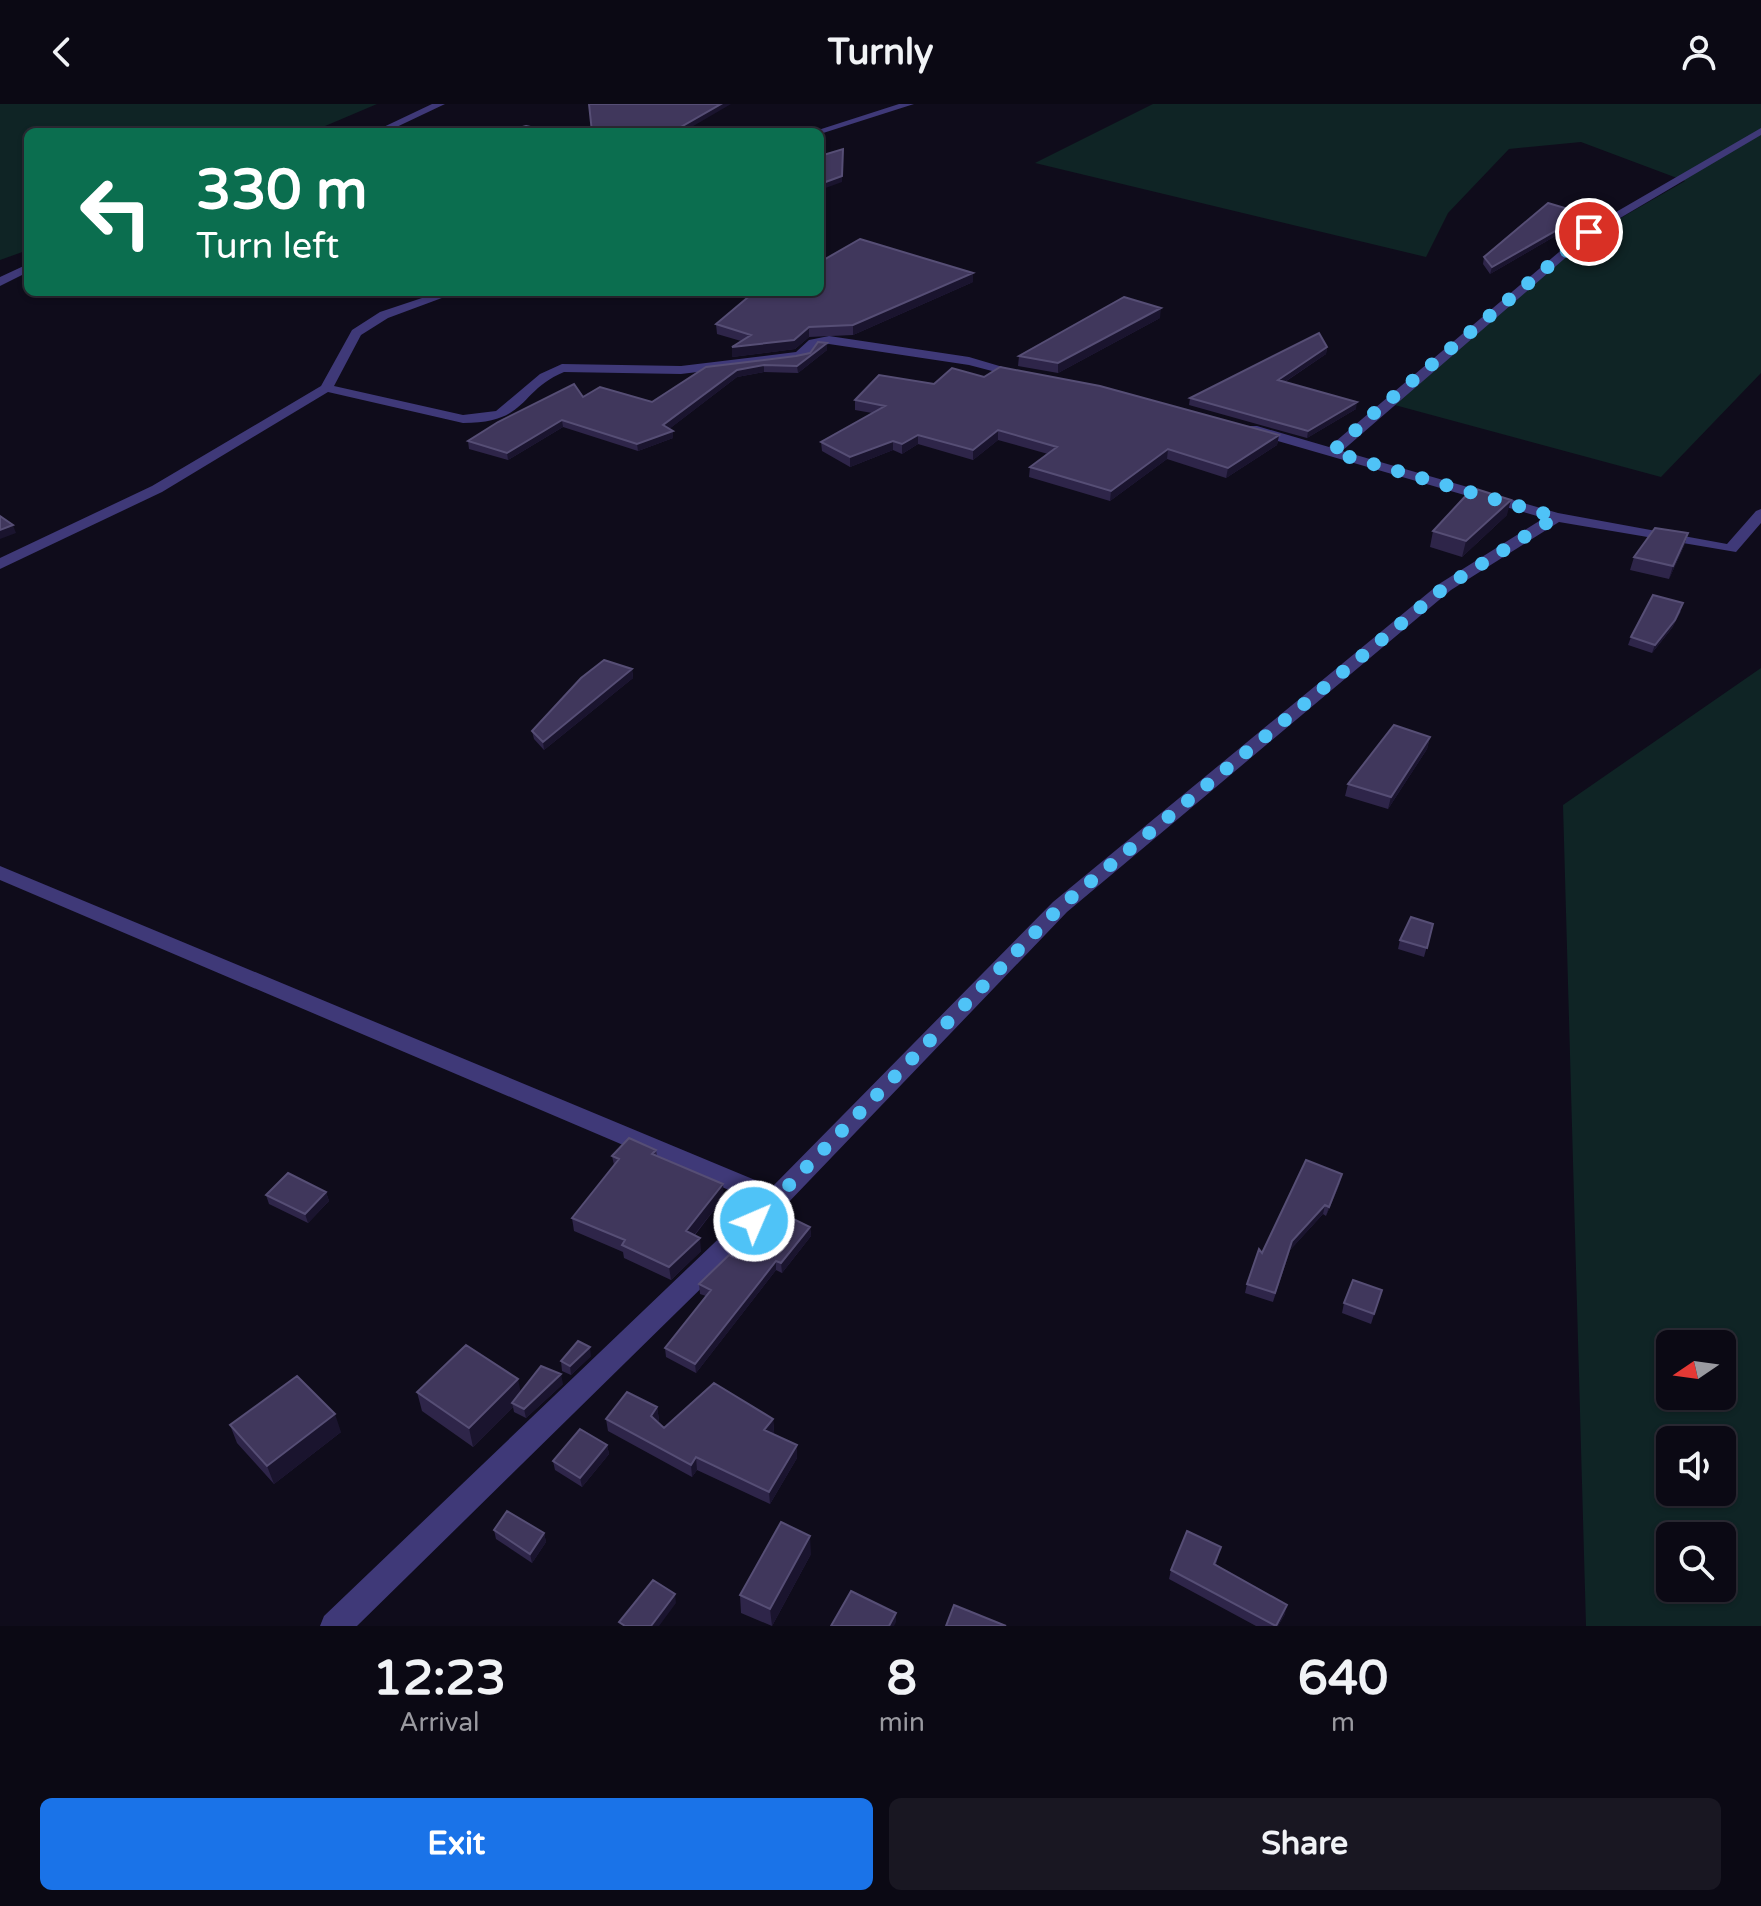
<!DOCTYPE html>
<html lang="en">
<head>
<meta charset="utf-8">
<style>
	:root { --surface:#0b0914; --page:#191722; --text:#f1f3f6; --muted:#9a9aa0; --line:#2b2a34; --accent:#1a73e8 }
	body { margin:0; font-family:"Varela Round",sans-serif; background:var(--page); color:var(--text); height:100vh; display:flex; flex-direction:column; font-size:30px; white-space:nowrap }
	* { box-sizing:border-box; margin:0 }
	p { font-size:26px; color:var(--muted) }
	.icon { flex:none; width:44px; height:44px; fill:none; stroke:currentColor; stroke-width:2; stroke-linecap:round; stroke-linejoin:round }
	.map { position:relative; height:1522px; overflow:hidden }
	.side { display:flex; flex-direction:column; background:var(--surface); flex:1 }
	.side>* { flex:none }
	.top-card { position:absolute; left:24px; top:24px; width:800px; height:168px; border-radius:12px; box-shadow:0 2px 6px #0004,0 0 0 2px var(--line); background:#0b6e4f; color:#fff; overflow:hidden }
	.needle { width:52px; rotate:257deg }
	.controls { position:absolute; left:1656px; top:1226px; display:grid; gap:16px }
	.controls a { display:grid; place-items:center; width:80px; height:80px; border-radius:12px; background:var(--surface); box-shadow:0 2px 6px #0004,0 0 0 2px var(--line); font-size:40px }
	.pin { position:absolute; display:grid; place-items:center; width:68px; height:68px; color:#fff; margin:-34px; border:4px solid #fff; border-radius:50%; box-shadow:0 2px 8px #0007 }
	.me { position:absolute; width:88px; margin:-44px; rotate:45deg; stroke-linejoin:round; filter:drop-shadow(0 0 6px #0008) }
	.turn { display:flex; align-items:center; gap:28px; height:168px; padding:0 40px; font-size:36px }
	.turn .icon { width:104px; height:104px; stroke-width:2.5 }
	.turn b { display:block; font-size:56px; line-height:68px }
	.eta { display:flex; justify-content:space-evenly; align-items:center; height:136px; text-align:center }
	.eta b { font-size:48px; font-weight:700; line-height:56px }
	.cta { display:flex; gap:16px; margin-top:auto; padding:16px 40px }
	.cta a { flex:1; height:92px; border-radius:12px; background:var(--accent); color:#fff; font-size:32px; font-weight:700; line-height:92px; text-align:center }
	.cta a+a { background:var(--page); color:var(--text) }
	header { display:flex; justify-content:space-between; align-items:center; height:104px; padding:0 40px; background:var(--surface); font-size:36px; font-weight:700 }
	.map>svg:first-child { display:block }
	.green { fill:#0f2425; fill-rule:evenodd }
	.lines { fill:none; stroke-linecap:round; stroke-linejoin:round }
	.minor { fill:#3f3978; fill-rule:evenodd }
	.wall { fill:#2e2549 }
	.shaded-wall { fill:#1a142e }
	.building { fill:#40375c; stroke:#564e75; stroke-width:2 }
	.route { stroke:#4fc3f7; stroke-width:14; stroke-dasharray:0 25.2 }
</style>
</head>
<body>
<header><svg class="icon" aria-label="back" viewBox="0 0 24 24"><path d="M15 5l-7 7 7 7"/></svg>Turnly<svg class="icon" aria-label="person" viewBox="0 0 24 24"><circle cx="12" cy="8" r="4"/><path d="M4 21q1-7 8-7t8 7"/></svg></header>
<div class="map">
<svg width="1761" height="1522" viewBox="0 0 1761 1522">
	<rect width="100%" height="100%" fill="#0f0c1b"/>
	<!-- green -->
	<path class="green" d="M 0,0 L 377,0 L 311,28 L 28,28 L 28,146 L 0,156 Z
		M 1153,0 L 1761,0 L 1761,269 L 1661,373 L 1391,300 L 1586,134 L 1685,77 L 1581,38 L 1509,45 L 1448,109 L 1426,153 L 1035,59 Z
		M 1761,564 L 1761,1522 L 1586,1522 L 1563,701 ZM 1670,1240 L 1722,1240 L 1722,1292 L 1670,1292 ZM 1722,1336 L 1722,1388 L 1670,1388 L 1670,1336 ZM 1722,1432 L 1722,1484 L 1670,1484 L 1670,1432 Z"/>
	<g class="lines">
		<!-- minor -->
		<path class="minor" d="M 432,0 L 445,0 L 386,28 L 373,28 Z
			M 899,0 L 914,0 L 820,30 L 812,28 Z
			M 1761,24 L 1761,31 L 1593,130 L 1342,347 L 1558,409 L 1727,440 L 1756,407 L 1761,405 L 1761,419 L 1736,448 L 1559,418 L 1451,486 L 1067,808 L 785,1102 L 357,1522 L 320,1522 L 324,1512 L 757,1098 L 0,776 L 0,762 L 772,1083 L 1053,798 L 1439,480 L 1544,414 L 1247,328 L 1247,322 L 1257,322 L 1329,343 L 1585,126 Z
			M 28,160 L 28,168 L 0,182 L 0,173 Z
			M 440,188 L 458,188 L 388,214 L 361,231 L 334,282 L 463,311 L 496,307 L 540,270 L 562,260 L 681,262 L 796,248 L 809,236 L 829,232 L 969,253 L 1030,271 L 1023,275 L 969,261 L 829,240 L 817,242 L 809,253 L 796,256 L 681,270 L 564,268 C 518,287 529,319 463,319 L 328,288 L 162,388 L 0,465 L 0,454 L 152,382 L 321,282 L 352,226 L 380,208 Z"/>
	</g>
	<!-- wall -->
	<path class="wall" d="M 1585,110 L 1583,116 L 1490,170 L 1483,160 L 1484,153 Z
		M 973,178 L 853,231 L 809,233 L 795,245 L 732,253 L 741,237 L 717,230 L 716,220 Z
		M 1160,214 L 1058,269 L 1018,262 L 1019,252 Z
		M 827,239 L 827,246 L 798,269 L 764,268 L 737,273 L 669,325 L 673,334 L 638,347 L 563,323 L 508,356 L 469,345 L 468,337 L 583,293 L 652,298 L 706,263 L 796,252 L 810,249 Z
		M 1327,243 L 1326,250 L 1285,278 L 1356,305 L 1307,334 L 1189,301 L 1190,294 Z
		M 984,273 L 1279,331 L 1277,341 L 1226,374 L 1167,355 L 1110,397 L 1029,373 L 1030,363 L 1048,350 L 998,336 L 973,356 L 918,340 L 902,350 L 893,346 L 850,363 L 822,347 L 821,338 L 872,309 L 855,306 L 855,296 L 934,280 Z
		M 1507,411 L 1462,453 L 1430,443 L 1433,427 Z
		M 1688,429 L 1684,442 L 1669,475 L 1630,466 L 1634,453 Z
		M 1681,507 L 1672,524 L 1652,549 L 1628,541 L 1631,533 Z
		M 632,565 L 633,574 L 544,646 L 534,635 L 532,627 Z
		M 1430,633 L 1427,645 L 1388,705 L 1345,692 L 1348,680 Z
		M 1433,820 L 1424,853 L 1398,845 L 1400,836 Z
		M 656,1046 L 657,1051 L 724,1093 L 695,1131 L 701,1147 L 671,1176 L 624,1154 L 623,1148 L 574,1127 L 572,1114 L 614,1061 L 612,1052 Z
		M 1340,1079 L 1326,1112 L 1323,1110 L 1290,1146 L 1273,1198 L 1245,1189 L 1247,1180 L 1262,1149 Z
		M 326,1088 L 329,1097 L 308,1119 L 269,1100 L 266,1091 Z
		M 810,1123 L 811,1132 L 782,1169 L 776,1166 L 696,1269 L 666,1253 L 665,1244 L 706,1192 L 700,1190 L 699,1180 L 736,1154 Z
		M 1382,1186 L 1371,1220 L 1342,1209 L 1344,1199 Z
		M 591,1252 L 571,1271 L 562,1267 L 561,1257 Z
		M 563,1280 L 526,1314 L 514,1308 L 513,1303 L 473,1343 L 422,1307 L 417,1288 L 520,1288 Z
		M 657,1303 L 659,1316 L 658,1318 L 664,1324 L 773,1315 L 774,1328 L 772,1330 L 797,1354 L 770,1400 L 697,1366 L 692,1373 L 608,1327 L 606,1315 Z
		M 230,1321 L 341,1328 L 274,1380 L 237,1339 Z
		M 607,1341 L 609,1350 L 582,1383 L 555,1366 L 553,1357 Z
		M 494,1426 L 544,1429 L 546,1438 L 532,1459 L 496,1435 Z
		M 1221,1443 L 1216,1460 L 1285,1510 L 1278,1522 L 1256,1522 L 1169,1475 L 1171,1466 Z
		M 811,1450 L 772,1522 L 741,1509 L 740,1491 Z"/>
	<!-- shaded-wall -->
	<path class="shaded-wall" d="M 721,0 L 731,0 L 683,28 L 672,28 Z
		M 843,51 L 842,78 L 820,86 L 820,80 Z
		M 1585,110 L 1583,116 L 1490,170 L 1492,163 Z
		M 973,169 L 973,178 L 853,231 L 853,221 Z
		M 1161,204 L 1160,214 L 1058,269 L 1058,259 Z
		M 809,223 L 809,233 L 795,245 L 732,253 L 732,243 Z
		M 827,239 L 827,246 L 798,269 L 797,262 Z
		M 1327,243 L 1326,250 L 1277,283 L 1278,276 Z
		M 764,261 L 764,268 L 737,273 L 664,329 L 663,321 L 737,266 Z
		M 1357,298 L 1356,305 L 1307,334 L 1308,327 Z
		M 562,316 L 563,323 L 508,356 L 507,349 Z
		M 998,326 L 998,336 L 973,356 L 973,346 Z
		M 673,327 L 673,334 L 638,347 L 637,340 Z
		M 918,331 L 918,340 L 902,350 L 902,340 Z
		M 1279,331 L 1277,341 L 1226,374 L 1228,364 Z
		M 893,337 L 893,346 L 850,363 L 850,353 Z
		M 1168,345 L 1167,355 L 1110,397 L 1111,387 Z
		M 1511,396 L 1507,411 L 1462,453 L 1466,437 Z
		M 13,421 L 16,429 L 0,435 L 0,426 Z
		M 1688,429 L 1684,442 L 1669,475 L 1673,462 Z
		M 1683,499 L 1672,524 L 1652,549 L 1655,541 Z
		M 632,565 L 633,574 L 544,646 L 543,638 Z
		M 1430,633 L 1427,645 L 1388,705 L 1391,693 Z
		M 1342,1070 L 1340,1079 L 1326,1112 L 1329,1103 Z
		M 723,1080 L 724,1093 L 687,1140 L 686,1127 Z
		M 326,1088 L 329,1097 L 308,1119 L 305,1110 Z
		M 1325,1101 L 1323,1110 L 1290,1146 L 1273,1198 L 1292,1137 Z
		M 810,1123 L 811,1132 L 782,1169 L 781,1159 Z
		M 700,1134 L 701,1147 L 671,1176 L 669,1163 Z
		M 776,1157 L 776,1166 L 696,1269 L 695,1260 Z
		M 590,1243 L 591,1252 L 571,1271 L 570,1262 Z
		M 561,1270 L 563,1280 L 526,1314 L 524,1305 Z
		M 518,1275 L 522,1294 L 512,1299 L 513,1303 L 473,1343 L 469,1324 Z
		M 657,1303 L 659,1316 L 653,1324 L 651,1312 Z
		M 335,1310 L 341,1328 L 274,1380 L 267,1362 Z
		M 773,1315 L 774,1328 L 765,1339 L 764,1326 Z
		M 607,1341 L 609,1350 L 582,1383 L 580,1374 Z
		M 797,1341 L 797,1354 L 770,1400 L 769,1388 Z
		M 696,1353 L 697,1366 L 692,1373 L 691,1361 Z
		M 544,1429 L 546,1438 L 532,1459 L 530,1450 Z
		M 810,1432 L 811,1450 L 772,1522 L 770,1505 Z
		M 675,1490 L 676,1499 L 659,1522 L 651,1522 Z
		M 1287,1501 L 1285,1510 L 1278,1522 L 1276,1522 Z
		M 896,1509 L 896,1518 L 894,1522 L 889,1522 Z"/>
	<!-- building -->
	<path class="building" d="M 589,0 L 721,0 L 672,28 L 592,28 Z
		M 526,22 L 553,28 L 512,28 L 515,25 Z
		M 843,45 L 842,72 L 820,80 L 820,52 Z
		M 1548,99 L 1585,110 L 1492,163 L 1484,153 Z
		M 860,135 L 973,169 L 853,221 L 809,223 L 794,236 L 732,243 L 751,231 L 716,220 L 747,194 L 757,188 L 820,188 L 820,158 Z
		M 1124,193 L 1161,204 L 1058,259 L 1019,252 Z
		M 1319,229 L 1327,243 L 1278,276 L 1357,298 L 1308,327 L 1190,294 Z
		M 818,238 L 827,239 L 797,262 L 764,261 L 737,266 L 663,321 L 673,327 L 637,340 L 562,316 L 507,349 L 468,337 L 498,318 L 574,280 L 583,293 L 600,283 L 652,298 L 706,263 L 796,252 L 810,249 Z
		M 1000,263 L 1100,282 L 1279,331 L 1228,364 L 1168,345 L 1111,387 L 1030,363 L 1057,343 L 998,326 L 973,346 L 918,331 L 902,340 L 893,337 L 850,353 L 821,338 L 885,302 L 855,296 L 879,271 L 934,280 L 952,264 L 984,273 Z
		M 1473,384 L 1511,396 L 1466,437 L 1433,427 Z
		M 0,412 L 13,421 L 0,426 Z
		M 1655,424 L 1688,429 L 1673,462 L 1634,453 Z
		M 1653,491 L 1683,499 L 1675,516 L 1655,541 L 1631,533 Z
		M 604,556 L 632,565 L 543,638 L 532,627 L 581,574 Z
		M 1394,621 L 1430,633 L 1391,693 L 1348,680 Z
		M 1411,813 L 1433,820 L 1427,844 L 1400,836 Z
		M 629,1034 L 656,1046 L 652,1050 L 723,1080 L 686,1127 L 700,1134 L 669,1163 L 622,1141 L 625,1136 L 572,1114 L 619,1055 L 612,1052 Z
		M 1306,1056 L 1342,1070 L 1329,1103 L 1325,1101 L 1292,1137 L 1275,1189 L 1247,1180 L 1259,1145 L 1262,1149 Z
		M 288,1069 L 326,1088 L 305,1110 L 266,1091 Z
		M 781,1109 L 810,1123 L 781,1159 L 776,1157 L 695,1260 L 665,1244 L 711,1186 L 699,1180 L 729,1151 L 736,1154 L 740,1148 L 745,1151 Z
		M 1353,1176 L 1382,1186 L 1374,1210 L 1344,1199 Z
		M 578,1237 L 590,1243 L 570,1262 L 561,1257 Z
		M 466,1241 L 518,1275 L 469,1324 L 417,1288 Z
		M 541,1262 L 561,1270 L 524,1305 L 512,1299 Z
		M 297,1272 L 335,1310 L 267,1362 L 230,1321 Z
		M 714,1279 L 773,1315 L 764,1326 L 797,1341 L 769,1388 L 696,1353 L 691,1361 L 606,1315 L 627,1288 L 657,1303 L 651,1312 L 664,1324 Z
		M 580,1325 L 607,1341 L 580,1374 L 553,1357 Z
		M 507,1407 L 544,1429 L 530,1450 L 494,1426 Z
		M 781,1418 L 810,1432 L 770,1505 L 740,1491 Z
		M 1187,1427 L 1221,1443 L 1214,1460 L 1287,1501 L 1276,1522 L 1171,1466 Z
		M 653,1476 L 675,1490 L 651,1522 L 625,1522 L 619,1518 Z
		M 851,1487 L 896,1509 L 889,1522 L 831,1522 Z
		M 954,1501 L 1006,1522 L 946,1522 Z"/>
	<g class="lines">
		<!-- route -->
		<path class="route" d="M 754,1117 L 1060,803 L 1445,483 L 1556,413 L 1332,348 L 1373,310 L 1589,128"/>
	</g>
</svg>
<div class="controls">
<a><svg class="needle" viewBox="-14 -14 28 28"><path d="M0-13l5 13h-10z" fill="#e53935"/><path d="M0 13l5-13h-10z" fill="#9a9aa0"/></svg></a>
<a><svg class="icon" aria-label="sound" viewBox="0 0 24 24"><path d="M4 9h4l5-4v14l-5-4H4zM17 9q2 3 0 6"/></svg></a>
<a><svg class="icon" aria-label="search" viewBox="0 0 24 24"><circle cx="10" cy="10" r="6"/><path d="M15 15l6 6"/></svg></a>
</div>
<div class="pin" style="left:1589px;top:128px;background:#d93025"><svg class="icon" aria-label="arrive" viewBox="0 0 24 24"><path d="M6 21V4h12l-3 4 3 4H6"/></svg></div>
<svg class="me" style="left:754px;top:1117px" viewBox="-20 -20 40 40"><circle r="17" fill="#4fc3f7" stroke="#fff" stroke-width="3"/><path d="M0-11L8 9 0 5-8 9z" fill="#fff"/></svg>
<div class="top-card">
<div class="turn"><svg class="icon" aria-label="left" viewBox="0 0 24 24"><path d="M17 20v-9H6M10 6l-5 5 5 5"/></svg><div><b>330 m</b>Turn left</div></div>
</div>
</div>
<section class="side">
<div class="eta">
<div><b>12:23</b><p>Arrival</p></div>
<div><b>8</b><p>min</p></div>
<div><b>640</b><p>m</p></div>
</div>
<div class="cta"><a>Exit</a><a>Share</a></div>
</section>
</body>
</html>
